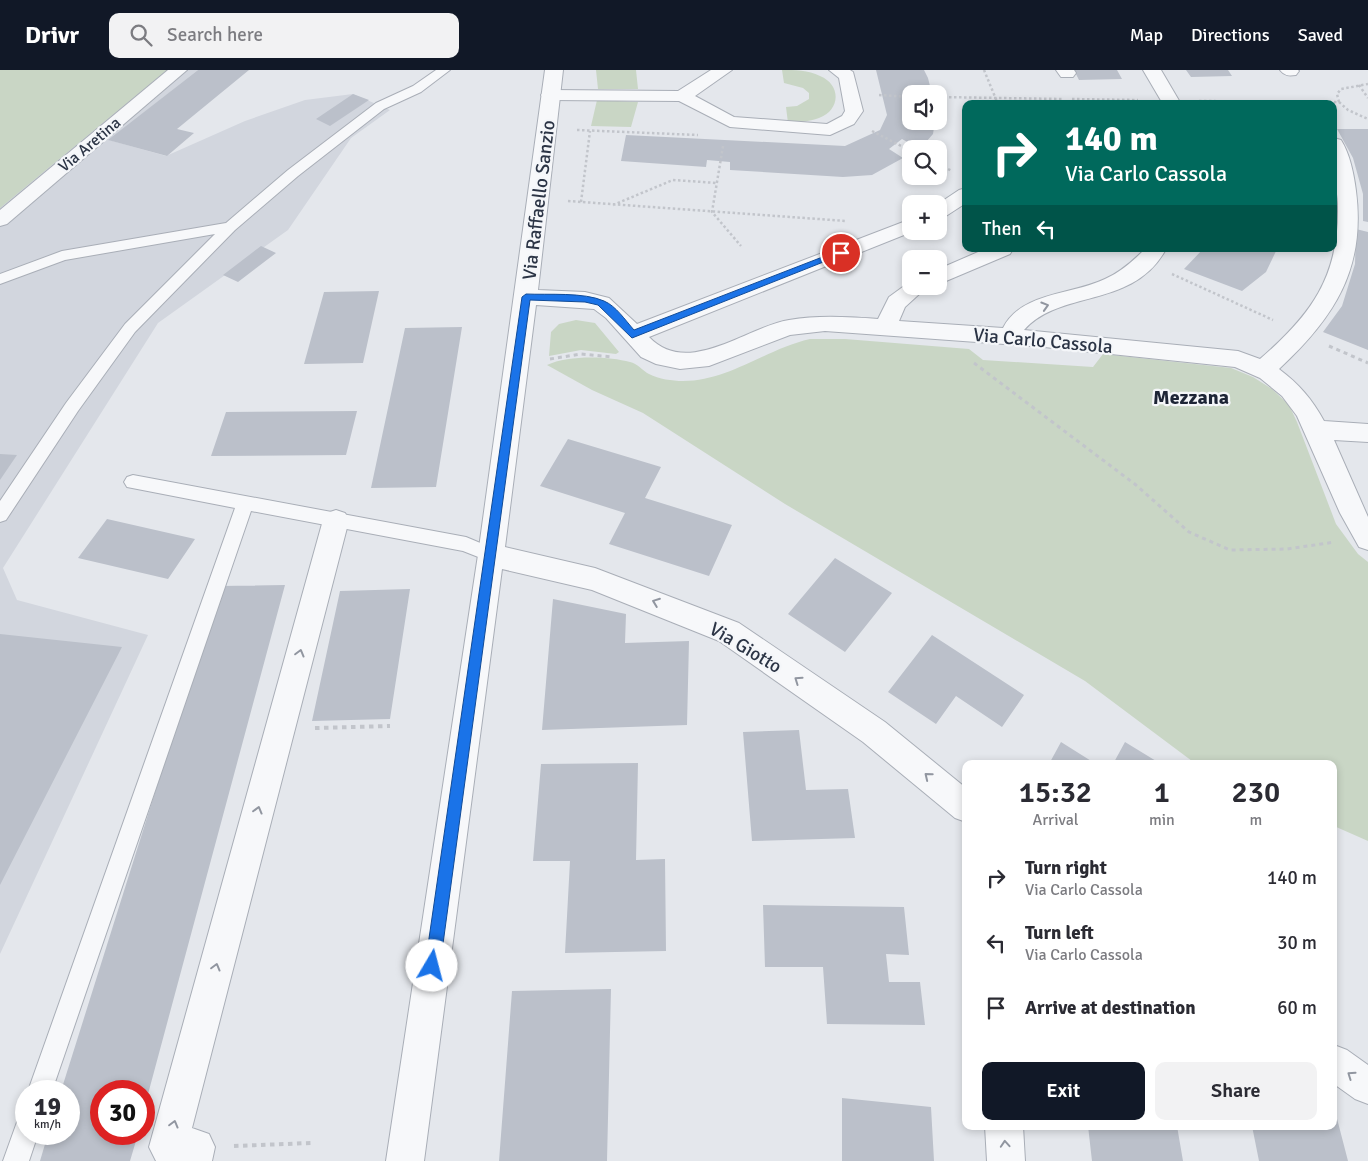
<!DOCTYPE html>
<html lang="en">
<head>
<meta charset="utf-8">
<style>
	:root { --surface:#fff; --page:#f2f2f3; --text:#2b2b33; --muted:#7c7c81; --accent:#111827 }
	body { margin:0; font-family:Signika,sans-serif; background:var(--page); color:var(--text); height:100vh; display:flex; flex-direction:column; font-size:19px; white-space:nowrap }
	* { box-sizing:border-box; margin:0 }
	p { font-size:16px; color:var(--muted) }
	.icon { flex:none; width:28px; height:28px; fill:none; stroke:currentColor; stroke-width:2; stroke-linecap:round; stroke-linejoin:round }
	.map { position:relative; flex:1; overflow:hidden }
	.drawer { position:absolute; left:962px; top:690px; width:375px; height:370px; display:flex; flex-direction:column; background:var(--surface); border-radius:10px; box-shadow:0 2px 8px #0003 }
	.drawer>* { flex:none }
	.banner { position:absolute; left:962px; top:30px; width:375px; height:152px; border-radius:10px; box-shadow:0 2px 8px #0003; background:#00695c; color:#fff; overflow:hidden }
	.controls { position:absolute; left:902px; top:15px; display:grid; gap:10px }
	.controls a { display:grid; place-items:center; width:45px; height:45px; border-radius:10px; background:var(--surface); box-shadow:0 2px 8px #0003; font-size:25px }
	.speed { position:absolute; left:15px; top:1010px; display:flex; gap:10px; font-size:25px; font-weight:700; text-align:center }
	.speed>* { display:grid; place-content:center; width:65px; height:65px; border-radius:50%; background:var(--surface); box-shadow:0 2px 8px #0003; line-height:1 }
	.speed small { font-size:12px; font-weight:400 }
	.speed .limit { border:8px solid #d22; background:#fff; color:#111 }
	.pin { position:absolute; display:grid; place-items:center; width:42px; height:42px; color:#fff; margin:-21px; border:2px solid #fff; border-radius:50%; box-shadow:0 1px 5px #0007 }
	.me { position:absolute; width:55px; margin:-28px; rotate:8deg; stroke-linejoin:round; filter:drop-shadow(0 0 4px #0008) }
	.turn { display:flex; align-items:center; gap:18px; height:105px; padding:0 20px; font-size:22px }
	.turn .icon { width:65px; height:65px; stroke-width:2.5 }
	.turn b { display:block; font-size:35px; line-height:42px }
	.then { display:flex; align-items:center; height:48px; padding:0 20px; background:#0003; gap:10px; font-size:19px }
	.eta { display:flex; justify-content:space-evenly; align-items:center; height:85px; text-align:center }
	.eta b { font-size:30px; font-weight:600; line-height:35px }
	.button { display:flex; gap:10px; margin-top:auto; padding:10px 20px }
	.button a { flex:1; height:58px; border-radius:10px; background:var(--accent); color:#fff; font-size:20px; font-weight:600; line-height:58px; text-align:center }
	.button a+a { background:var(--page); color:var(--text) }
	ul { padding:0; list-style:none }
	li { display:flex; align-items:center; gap:15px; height:65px; padding:0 20px }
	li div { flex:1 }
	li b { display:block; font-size:19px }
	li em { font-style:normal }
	header { display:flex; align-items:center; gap:30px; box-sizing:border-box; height:70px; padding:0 25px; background:var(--accent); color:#fff }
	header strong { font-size:24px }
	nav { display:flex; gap:28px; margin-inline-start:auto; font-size:18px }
	.search { width:350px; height:45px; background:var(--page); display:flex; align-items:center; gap:12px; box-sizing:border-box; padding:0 18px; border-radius:10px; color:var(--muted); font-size:19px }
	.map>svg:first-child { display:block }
	.built { fill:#d2d6de }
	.green { fill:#c9d6c5 }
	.building { fill:#bbc0ca }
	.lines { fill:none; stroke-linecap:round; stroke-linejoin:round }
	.service-casing { stroke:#a9aeb7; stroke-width:2 }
	.pedestrian-casing { stroke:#a9aeb7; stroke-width:2 }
	.minor-casing { stroke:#a9aeb7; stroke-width:2 }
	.tertiary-casing { stroke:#a9aeb7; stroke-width:2 }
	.path-far2 { stroke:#c2c5cb; stroke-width:2.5; stroke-dasharray:2.5 2.5; stroke-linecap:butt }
	.path-far1 { stroke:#c2c5cb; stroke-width:3; stroke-dasharray:4 4; stroke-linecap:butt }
	.path { stroke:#c2c5cb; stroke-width:4; stroke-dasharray:4.5 4.5; stroke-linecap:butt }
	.service { fill:#f7f8fa; fill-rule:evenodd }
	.pedestrian { fill:#f7f8fa; fill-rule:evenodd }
	.minor { fill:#f7f8fa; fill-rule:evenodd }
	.tertiary { fill:#f7f8fa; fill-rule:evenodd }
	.oneway { stroke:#9196a0 }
	.route { fill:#1a73e8; stroke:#114b97 }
	.labels { text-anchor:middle; stroke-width:4.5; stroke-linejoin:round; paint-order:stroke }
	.far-street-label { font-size:16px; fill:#2b3445; stroke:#f4f6f9 }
	.street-label { font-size:19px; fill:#2b3445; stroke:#f4f6f9 }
	.neighbourhood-label { font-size:20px; font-weight:bold; fill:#1d2536; stroke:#f4f6f9 }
</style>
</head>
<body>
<header>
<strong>Drivr</strong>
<div class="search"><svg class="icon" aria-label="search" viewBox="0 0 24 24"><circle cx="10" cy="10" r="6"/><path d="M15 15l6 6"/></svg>Search here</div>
<nav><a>Map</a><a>Directions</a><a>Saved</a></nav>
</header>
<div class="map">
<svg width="1368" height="1091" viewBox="0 0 1368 1091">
	<rect width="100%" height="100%" fill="#e4e7ec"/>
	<!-- built -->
	<path class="built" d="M 0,0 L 198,0 L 109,70 L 166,86 L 245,51 L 305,30 L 353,24 L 390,40 L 351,68 L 288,160 L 158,253 L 3,498 L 17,530 L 148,565 L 0,884 Z"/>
	<!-- green -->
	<path class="green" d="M 0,0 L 167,0 L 0,138 Z
		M 596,0 L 636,0 L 638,19 L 598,19 Z
		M 782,0 C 795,0 808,0 820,6 C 842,15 840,41 819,48 C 809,52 798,52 788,53 L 786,37 L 797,36 L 809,29 L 809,23 L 803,18 L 784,13 Z
		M 597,30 L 638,32 L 631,57 L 591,56 Z
		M 576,250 L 595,253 L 619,282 L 616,284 L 581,280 L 549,286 L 551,262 L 559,254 Z
		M 810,269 L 845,269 L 969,279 L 983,290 L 1093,297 L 1103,284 L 1231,298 L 1253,307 L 1272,319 L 1289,335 L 1297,352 L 1336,454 L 1358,484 L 1368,492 L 1368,771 L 1334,756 L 1334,694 L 1196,694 L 1085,611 L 785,434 L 643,343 L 592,320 L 547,295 C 568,285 608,286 630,292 C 637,293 643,301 649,304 C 659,309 672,311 683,311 C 729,311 766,279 810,269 Z"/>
	<!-- building -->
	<path class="building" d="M 198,0 L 249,0 L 177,59 L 194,63 L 167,86 L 108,70 Z
		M 876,0 L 924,0 L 928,8 L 931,20 L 910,20 L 911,51 L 935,51 L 933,64 L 920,79 L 902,69 L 889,79 L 903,88 L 872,105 L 843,107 L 730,100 L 730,92 L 707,90 L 706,97 L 621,91 L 626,65 L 845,76 L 880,60 L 887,45 Z
		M 1074,0 L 1117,0 L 1122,9 L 1079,10 Z
		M 1186,0 L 1228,0 L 1232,6 L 1191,7 Z
		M 353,24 L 369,30 L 330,56 L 316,49 Z
		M 1337,59 L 1368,59 L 1368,152 L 1363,151 L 1363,124 L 1353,88 Z
		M 1356,159 L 1368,162 L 1368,280 L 1323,262 L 1342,236 L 1355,194 Z
		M 261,176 L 276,183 L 238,212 L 223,205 Z
		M 1203,179 L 1277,179 L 1266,202 L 1242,221 L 1184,199 Z
		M 379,221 L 363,293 L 304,294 L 324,222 Z
		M 462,257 L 436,417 L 371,418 L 405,258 Z
		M 357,341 L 346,385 L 211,386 L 226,342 Z
		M 568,369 L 661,397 L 645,428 L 732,455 L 709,506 L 609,474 L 625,443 L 540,416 Z
		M 0,384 L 17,385 L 0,410 Z
		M 107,449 L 195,469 L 168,509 L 78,488 Z
		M 835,488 L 892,523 L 845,582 L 788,544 Z
		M 285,515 L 144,1039 L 144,1021 L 101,1021 L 101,1064 L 138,1064 L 130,1091 L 40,1091 L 48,1064 L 69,1064 L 69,1021 L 61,1021 L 220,516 Z
		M 410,519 L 390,649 L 312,651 L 340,521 Z
		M 553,529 L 626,544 L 625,573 L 689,571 L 687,655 L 542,660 Z
		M 0,564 L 122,577 L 0,815 Z
		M 932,565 L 1024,625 L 1002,657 L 956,626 L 936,654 L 888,622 Z
		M 799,660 L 806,720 L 848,719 L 855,768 L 752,771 L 743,662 Z
		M 1061,672 L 1096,694 L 1049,694 Z
		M 1125,672 L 1161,694 L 1113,694 Z
		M 638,693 L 636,790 L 665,789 L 666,881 L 565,883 L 570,791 L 533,791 L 541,694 Z
		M 763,835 L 904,837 L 909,885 L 886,884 L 889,912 L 920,912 L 925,955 L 827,954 L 823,897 L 765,897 Z
		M 611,919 L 607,1091 L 499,1091 L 512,921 Z
		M 842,1028 L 931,1037 L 934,1091 L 842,1091 Z
		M 1334,1037 L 1348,1091 L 1259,1091 L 1252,1056 L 1334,1056 Z
		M 1088,1056 L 1177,1056 L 1183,1091 L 1092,1091 Z"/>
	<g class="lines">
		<!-- service casing -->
		<g class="service-casing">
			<path id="service" d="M 436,0 L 450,0 L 421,22 L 384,39 L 298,106 L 235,160 L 135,262 L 78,341 L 6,450 L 0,452 L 0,431 L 66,333 L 125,254 L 215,164 L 65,190 L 0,214 L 0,204 L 62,181 L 226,153 L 288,100 L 376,33 L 413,16 Z
				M 133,405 L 466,467 L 497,480 L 500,485 L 497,490 L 491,492 L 463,481 L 251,441 L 52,1021 L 28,1021 L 235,438 L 127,417 L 124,412 L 127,407 Z
				M 26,1048 L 26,1064 L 38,1064 L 29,1091 L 3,1091 L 17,1052 Z"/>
		</g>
		<!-- pedestrian casing -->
		<g class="pedestrian-casing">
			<path id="pedestrian" d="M 711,0 L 732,0 L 695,26 L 734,47 L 827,54 L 842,46 L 845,41 L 839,8 L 829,0 L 850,0 L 853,2 L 863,41 L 854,54 L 830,65 L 730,57 L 679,31 L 550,30 L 544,29 L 541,25 L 544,21 L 550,20 L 678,21 Z"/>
		</g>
		<!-- minor casing -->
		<g class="minor-casing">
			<path id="minor" d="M 545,0 L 563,0 L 538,220 L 585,222 L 609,228 L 637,254 L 911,149 L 911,161 L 914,161 L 649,267 C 688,308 746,257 789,250 C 819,245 847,247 878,249 L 889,227 L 911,211 L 911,216 L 928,216 L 905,237 L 899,251 L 1003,258 C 1021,222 1072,225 1105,209 C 1121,202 1133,191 1145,179 L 1166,179 C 1134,239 1060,219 1024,260 L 1238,281 L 1260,289 C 1311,245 1339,207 1338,137 C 1338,125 1335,114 1334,103 C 1333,91 1334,80 1334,68 L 1341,70 C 1350,84 1354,105 1356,121 C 1366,199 1334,248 1279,299 C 1299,314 1312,329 1324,351 L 1368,354 L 1368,372 L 1334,370 L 1368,447 L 1368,480 L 1359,477 L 1340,443 L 1297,346 L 1282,326 L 1260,308 L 1235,297 L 1044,277 L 825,261 L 790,265 L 709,296 L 680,299 L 656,294 L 641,287 L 606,248 L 594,239 L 536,235 L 505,477 L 595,498 L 739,553 L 885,652 L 966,718 L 966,752 L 955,748 L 863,672 L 719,571 L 592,520 L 502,499 L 424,1091 L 386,1091 L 478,485 Z
				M 1056,0 L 1074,0 L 1076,3 L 1073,7 L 1061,7 Z
				M 1143,0 L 1161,0 L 1181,34 L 1163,34 Z
				M 1280,0 L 1298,0 L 1299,1 L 1296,5 C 1289,6 1285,6 1280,0 Z
				M 966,118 L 966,133 L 946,146 L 939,148 L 938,134 L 959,120 Z
				M 985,179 L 1013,179 L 1010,184 L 939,214 L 939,199 Z
				M 336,440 L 345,443 L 349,450 L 192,1058 L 209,1064 L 215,1077 L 212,1091 L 156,1091 L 149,1077 L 323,450 L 327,443 Z
				M 1334,975 L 1347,980 L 1368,995 L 1368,1034 L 1355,1029 L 1334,1014 Z
				M 985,1056 L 1023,1056 L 1025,1091 L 987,1091 Z"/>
		</g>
		<!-- tertiary casing -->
		<g class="tertiary-casing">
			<path id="tertiary" d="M 168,0 L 187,0 L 7,154 L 0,156 L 0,140 Z"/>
		</g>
		<!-- path-far2 -->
		<path class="path-far2" d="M 984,0 L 998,34
			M 1359,15 L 1368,28
			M 879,25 L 911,27
			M 939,27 L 1063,29
			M 1072,29 L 1138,30
			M 1199,31 L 1339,32 L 1348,40 L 1368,49
			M 1339,32 L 1337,24 L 1341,19 L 1368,14
			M 577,60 L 698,65
			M 872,61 L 911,81
			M 723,76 L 712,142 L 741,176
			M 939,95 L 952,101
			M 568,131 L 846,151
			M 581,132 L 590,61
			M 613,135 L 673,110 L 717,113
			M 1172,204 L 1273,250"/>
		<!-- path-far1 -->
		<path class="path-far1" d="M 1329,276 L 1368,293
			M 550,289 L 581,284 L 613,287
			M 974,293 L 1136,415 L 1189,462 L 1230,480 L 1287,479 L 1335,472"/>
		<!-- path -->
		<path class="path" d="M 315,658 L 390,656
			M 234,1076 L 311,1073"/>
		<!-- service -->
		<use href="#service" class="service"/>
		<!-- pedestrian -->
		<use href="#pedestrian" class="pedestrian"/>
		<!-- minor -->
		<use href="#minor" class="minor"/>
		<!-- tertiary -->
		<use href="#tertiary" class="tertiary"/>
	</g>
	<!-- one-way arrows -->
	<defs><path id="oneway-chevron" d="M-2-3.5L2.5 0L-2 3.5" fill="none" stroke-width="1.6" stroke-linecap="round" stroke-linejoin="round" transform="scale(1.25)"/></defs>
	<g class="oneway">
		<use href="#oneway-chevron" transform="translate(1045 236) rotate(-17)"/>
		<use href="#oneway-chevron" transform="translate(656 532) rotate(-159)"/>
		<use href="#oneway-chevron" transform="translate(300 583) rotate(-75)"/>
		<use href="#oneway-chevron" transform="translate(798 610) rotate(-145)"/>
		<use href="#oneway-chevron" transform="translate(928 706) rotate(-141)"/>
		<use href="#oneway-chevron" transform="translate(258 740) rotate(-75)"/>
		<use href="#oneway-chevron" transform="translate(216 897) rotate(-75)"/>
		<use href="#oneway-chevron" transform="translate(1351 1005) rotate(-145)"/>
		<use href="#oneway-chevron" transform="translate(174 1054) rotate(-75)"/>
		<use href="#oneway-chevron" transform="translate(1005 1074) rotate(-94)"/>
	</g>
	<!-- route -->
	<path class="route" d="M 838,181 L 846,183 L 632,268 L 598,235 L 585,232 L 530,230 L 440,896 L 437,901 L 432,903 L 428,901 L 425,896 L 522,227 L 526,224 C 548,225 584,222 604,231 C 616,236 625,250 634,260 Z"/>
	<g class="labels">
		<!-- far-street labels -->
		<g class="far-street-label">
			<text transform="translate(89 74) rotate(-40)" y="6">Via Aretina</text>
		</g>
		<!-- street labels -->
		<g class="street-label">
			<text transform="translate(538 130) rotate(-83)" y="7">Via Raffaello Sanzio</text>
			<text transform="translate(1043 270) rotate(5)" y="7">Via Carlo Cassola</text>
			<text transform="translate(746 577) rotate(31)" y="7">Via Giotto</text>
		</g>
		<!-- neighbourhood labels -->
		<g class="neighbourhood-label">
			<text x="1191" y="334">Mezzana</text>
		</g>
	</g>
</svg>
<div class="controls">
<a><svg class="icon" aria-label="sound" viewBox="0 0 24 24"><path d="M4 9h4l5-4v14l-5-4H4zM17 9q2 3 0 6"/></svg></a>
<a><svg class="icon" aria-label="search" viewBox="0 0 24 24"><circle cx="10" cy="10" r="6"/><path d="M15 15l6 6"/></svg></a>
<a>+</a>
<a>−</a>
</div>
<div class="speed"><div>19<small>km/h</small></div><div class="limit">30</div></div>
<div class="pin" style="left:841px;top:183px;background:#d93025"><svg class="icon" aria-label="arrive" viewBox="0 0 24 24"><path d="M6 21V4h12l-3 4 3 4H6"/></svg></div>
<svg class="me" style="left:432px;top:896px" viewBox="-20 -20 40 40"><circle r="19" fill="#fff"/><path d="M0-13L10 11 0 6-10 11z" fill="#1a73e8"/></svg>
<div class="banner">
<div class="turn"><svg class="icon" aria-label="right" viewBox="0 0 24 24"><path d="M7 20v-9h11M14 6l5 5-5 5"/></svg><div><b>140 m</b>Via Carlo Cassola</div></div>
<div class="then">Then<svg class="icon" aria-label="left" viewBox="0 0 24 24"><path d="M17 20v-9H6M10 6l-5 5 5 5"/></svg></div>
</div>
<section class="drawer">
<div class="eta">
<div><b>15:32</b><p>Arrival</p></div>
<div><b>1</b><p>min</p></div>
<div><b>230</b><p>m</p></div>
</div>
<ul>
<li><svg class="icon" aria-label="right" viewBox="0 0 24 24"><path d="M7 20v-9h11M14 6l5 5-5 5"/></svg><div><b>Turn right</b><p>Via Carlo Cassola</p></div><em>140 m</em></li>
<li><svg class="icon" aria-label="left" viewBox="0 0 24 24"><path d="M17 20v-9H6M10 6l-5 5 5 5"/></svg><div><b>Turn left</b><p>Via Carlo Cassola</p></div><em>30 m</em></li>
<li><svg class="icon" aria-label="arrive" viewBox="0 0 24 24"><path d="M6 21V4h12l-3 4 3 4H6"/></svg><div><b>Arrive at destination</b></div><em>60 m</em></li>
</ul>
<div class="button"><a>Exit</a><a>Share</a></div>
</section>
</div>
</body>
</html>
